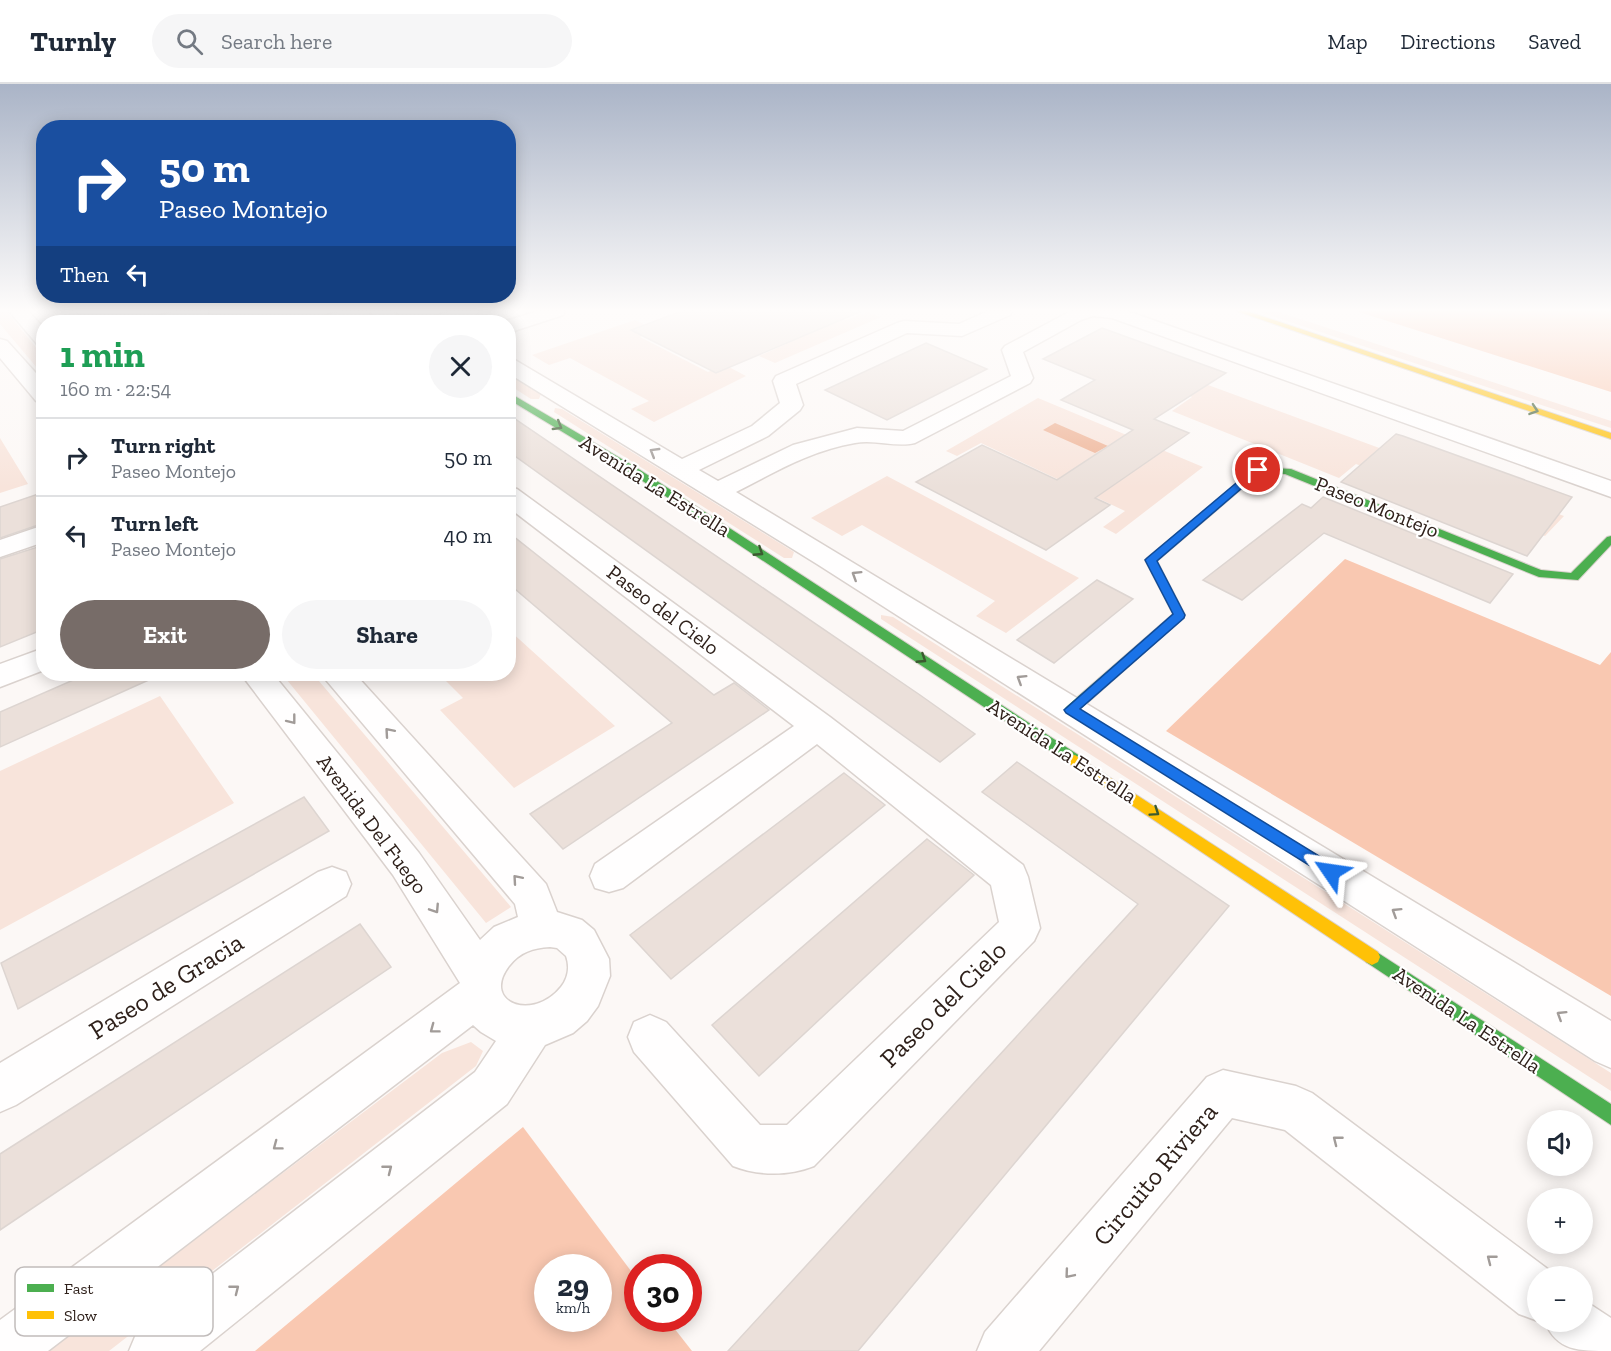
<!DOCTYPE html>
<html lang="en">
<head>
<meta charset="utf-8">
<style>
	:root { --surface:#fff; --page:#f6f6f7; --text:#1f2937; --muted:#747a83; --line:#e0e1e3; --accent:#776c68 }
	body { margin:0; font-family:"Zilla Slab",serif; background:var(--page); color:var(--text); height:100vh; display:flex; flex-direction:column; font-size:22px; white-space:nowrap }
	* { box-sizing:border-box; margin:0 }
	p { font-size:20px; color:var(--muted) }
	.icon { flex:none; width:33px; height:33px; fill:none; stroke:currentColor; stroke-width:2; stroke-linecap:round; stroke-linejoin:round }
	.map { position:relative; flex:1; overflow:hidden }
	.details { position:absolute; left:36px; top:231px; width:480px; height:366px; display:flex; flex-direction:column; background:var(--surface); border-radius:24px; box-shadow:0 3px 15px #0003 }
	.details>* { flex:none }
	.guide { position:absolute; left:36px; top:36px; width:480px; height:183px; border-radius:24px; box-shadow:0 3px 15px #0003; background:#1a4fa0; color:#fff; overflow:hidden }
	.controls { position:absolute; left:1527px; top:1026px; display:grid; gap:12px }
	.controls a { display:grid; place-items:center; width:66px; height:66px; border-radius:50%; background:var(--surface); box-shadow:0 3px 15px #0003; font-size:30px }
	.speed { position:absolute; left:534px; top:1170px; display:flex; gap:12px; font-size:30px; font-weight:700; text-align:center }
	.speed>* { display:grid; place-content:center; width:78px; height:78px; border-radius:50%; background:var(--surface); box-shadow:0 3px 15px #0003; line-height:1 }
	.speed small { font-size:15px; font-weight:400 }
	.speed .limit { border:9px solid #d22; background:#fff; color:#111 }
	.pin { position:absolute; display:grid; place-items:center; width:51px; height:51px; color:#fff; margin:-26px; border:3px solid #fff; border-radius:50%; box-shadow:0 2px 6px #0007 }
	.me { position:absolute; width:66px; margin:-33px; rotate:302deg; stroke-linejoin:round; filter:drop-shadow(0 0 4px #0008) }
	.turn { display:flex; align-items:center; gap:21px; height:126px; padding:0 24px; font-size:27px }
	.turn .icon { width:78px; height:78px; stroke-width:2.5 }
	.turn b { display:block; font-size:42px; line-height:51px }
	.then { display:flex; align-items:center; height:57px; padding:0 24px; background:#0003; gap:12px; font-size:22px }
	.round { display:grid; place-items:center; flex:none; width:63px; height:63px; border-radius:32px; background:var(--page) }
	.head { display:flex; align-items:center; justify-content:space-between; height:102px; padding:0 24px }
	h1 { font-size:36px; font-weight:800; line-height:45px; color:#1e9e55 }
	.primary-button { display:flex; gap:12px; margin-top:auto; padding:12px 24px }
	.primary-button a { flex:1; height:69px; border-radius:36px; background:var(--accent); color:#fff; font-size:24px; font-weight:800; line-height:69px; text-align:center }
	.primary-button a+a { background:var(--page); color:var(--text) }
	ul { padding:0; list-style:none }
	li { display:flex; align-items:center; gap:18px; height:78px; padding:0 24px; border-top:2px solid var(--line) }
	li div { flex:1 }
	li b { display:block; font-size:22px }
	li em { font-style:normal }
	header { display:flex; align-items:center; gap:36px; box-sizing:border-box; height:84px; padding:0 30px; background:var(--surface); border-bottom:2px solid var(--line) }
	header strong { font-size:28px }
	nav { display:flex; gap:33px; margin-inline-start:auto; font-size:21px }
	.search { width:420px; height:54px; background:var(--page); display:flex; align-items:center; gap:15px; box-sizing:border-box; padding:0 21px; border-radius:33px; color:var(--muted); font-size:22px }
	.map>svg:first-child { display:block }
	.green { fill:#f8e4db }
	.forest { fill:#f9c8b1; fill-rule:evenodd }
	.water { fill:#eeb396 }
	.building { fill:#ebe0da; stroke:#ddd5d1; stroke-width:1.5 }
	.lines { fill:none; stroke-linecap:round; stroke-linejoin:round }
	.street-casing { stroke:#dad2ce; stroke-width:3 }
	.fast-casing { stroke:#dad2ce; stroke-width:2 }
	.slow-casing { stroke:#dad2ce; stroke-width:2 }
	.street { fill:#fffefe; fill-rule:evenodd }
	.fast { fill:#4caf50; fill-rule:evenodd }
	.slow { fill:#ffc107; fill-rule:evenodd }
	.oneway { stroke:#3b5a30 }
	.oneway2 { stroke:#a19b98 }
	.route { fill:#1a73e8; stroke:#114b97; stroke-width:1.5 }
	.labels { text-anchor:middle; stroke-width:4.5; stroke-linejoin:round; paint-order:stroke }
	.street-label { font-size:21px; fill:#2f211b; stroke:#fff }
	.near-street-label { font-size:26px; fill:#2f211b; stroke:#fff }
	.key { fill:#fff; stroke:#c1bcbb; stroke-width:1.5 }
	.key-label { font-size:16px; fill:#2f211b }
</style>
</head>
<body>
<header>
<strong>Turnly</strong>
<div class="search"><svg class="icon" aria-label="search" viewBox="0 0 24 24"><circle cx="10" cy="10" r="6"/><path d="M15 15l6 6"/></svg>Search here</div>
<nav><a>Map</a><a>Directions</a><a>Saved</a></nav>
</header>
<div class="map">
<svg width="1611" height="1267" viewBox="0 0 1611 1267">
	<rect width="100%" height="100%" fill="#fcf8f6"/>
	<!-- green -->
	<path class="green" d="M 0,227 L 6,227 L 43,272 L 43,291 L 0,240 Z
		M 713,227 L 823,227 L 846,236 L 867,228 L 881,233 L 775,279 L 759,272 L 786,260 Z
		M 1257,227 L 1276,227 L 1611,337 L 1611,344 Z
		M 635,236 L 656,246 L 640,253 L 708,288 L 725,281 L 746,292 L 654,338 L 631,325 L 649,317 L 570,274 L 549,281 L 532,271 Z
		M 1083,255 L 1564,432 L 1545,452 L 1356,380 L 1339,394 L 1172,327 L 1192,313 L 1064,265 Z
		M 508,289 L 541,310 L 539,315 L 531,315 L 509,301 Z
		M 1038,314 L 1203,383 L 1116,450 L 1103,443 L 1125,427 L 981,359 L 957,372 L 946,367 Z
		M 555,324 L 562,325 L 794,468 L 792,474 L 784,474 L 554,328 Z
		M 0,354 L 28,400 L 0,409 Z
		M 887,392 L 1079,494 L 1006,549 L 976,532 L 995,517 L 862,441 L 842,452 L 811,434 Z
		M 881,531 L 893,533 L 1611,989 L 1611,1007 L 881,535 Z
		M 509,546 L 615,642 L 514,704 L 440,626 L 463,614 L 439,590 L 508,590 Z
		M 282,590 L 313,590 L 511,823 L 486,839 Z
		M 160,612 L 234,719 L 0,846 L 0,687 Z
		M 471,958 L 483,967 L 476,982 L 109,1267 L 47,1267 L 442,969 Z"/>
	<!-- forest -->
	<path class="forest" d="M 1356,227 L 1611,227 L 1611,308 Z
		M 1345,475 L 1600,581 L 1611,568 L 1611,912 L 1166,647 Z
		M 523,1043 L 637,1195 L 638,1234 L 667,1235 L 692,1267 L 255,1267 ZM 548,1184 L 598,1184 L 598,1234 L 548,1234 Z"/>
	<!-- water -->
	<path class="water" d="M 1055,339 L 1108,362 L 1095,369 L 1043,346 Z"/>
	<!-- building -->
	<path class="building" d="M 682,227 L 862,227 L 716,289 L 631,246 Z
		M 1102,244 L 1226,289 L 1154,335 L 1189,349 L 1095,414 L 1110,421 L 1046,466 L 916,398 L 982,361 L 1057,396 L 1133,346 L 1061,316 L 1095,296 L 1043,275 Z
		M 926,259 L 987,285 L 887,336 L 825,306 Z
		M 508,330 L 920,611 L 975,650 L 940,678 L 508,367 Z
		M 1396,350 L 1403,352 L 1572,413 L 1527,472 L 1341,398 Z
		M 44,408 L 44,439 L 0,454 L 0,423 Z
		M 1323,413 L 1513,490 L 1490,519 L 1324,449 L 1242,516 L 1203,496 L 1302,420 L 1311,424 Z
		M 508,448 L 714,611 L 734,599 L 769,626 L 563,765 L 530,730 L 672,639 L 508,499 Z
		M 44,461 L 44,545 L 0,563 L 0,475 Z
		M 1097,496 L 1133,515 L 1054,579 L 1017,556 Z
		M 87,590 L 162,590 L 0,663 L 0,628 Z
		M 1017,678 L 1229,822 L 858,1267 L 728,1267 L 1138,820 L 982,708 Z
		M 844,689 L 885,721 L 671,895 L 630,851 Z
		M 304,713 L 329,747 L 18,925 L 1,879 Z
		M 927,755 L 974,791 L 759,992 L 712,941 Z
		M 360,840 L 391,883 L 0,1146 L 0,1070 Z"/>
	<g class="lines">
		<!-- street casing -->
		<g class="street-casing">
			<path id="street" d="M 9,227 L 28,227 L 44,244 L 44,262 L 37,260 Z
				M 54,227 L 74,227 L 85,238 L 64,238 Z
				M 178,227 L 209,227 L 207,231 L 177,238 L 146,238 L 149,234 Z
				M 342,227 L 392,227 L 407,238 L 384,238 L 370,228 L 369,231 L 342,238 L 313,238 L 316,234 Z
				M 451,227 L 479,227 C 471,239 442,241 429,237 L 432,233 Z
				M 538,227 L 565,227 L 563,231 L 508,249 L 508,238 L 502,238 Z
				M 988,227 L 1012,227 L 1010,231 L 962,252 L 907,249 L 796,300 L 803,321 L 800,326 L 768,352 L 699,386 L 718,397 L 793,361 L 857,344 L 903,347 L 1011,292 L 1002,266 L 1005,262 L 1071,227 L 1127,227 L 1611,397 L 1611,413 L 1112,234 L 1093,232 L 1081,236 L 1023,268 L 1033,294 L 1030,299 L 915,359 C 896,364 875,355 855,359 C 812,366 775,388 736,408 L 1611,937 L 1611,984 L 1595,977 L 817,480 L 508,289 L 508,274 L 515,276 L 682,375 L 752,342 L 780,319 L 773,297 L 776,292 L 897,239 L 904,237 L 959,240 Z
				M 0,255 L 7,257 L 44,298 L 44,318 L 36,317 L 0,274 Z
				M 508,403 L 517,405 L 830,633 L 1023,781 L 1028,793 L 1040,844 L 1034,857 L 814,1082 C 789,1092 758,1092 733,1082 L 634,968 L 628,953 L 634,938 L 650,931 L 666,938 L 760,1041 L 787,1041 L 999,838 L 991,801 L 817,660 L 623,804 L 609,808 L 595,804 L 590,792 L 595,780 L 794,642 L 508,423 Z
				M 44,441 L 44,458 L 0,473 L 0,456 Z
				M 44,564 L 44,586 L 0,603 L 0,580 Z
				M 241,590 L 273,590 L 419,769 L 480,856 L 494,843 L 518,833 L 515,820 L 321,590 L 355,590 L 546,800 L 557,828 L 582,836 L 594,846 L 609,875 L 610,892 L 598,922 L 587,937 L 573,949 L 545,961 L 507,1020 L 200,1267 L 129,1267 L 137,1248 L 475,988 L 496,957 L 481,948 L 473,941 L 48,1267 L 0,1267 L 0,1236 L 460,899 L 393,791 ZM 550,863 L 557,864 L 566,872 C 570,883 568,894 561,903 C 533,938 481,919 509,882 C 520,868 533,864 550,863 Z
				M 332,783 L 346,788 L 351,800 L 346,812 L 16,1021 L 0,1028 L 0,979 L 318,788 Z
				M 1223,986 L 1296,1002 L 1312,1009 L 1557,1192 L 1538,1192 L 1538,1237 L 1519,1230 L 1285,1046 L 1232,1034 L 1039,1267 L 977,1267 L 985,1248 L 1207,993 Z
				M 1582,1215 L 1611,1234 L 1611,1267 C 1578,1267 1557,1267 1545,1238 L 1582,1238 Z"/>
		</g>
		<!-- fast casing -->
		<g class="fast-casing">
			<path id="fast" d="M 508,308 L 637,384 L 1080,672 L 1082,676 L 1080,680 L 1070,680 L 629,388 L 508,315 Z
				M 1258,383 L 1291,385 L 1541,486 L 1571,489 L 1607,453 L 1611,452 L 1611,461 L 1578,496 L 1539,493 L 1285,390 L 1260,389 L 1157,477 L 1185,531 L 1183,534 L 1076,629 L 1066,629 L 1064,626 L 1066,623 L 1173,530 L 1145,476 L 1147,474 Z
				M 1372,865 L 1611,1020 L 1611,1041 L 1366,878 L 1364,873 L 1366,868 Z"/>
		</g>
		<!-- slow casing -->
		<g class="slow-casing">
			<path id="slow" d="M 1236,227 L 1247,227 L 1611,349 L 1611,355 Z
				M 1075,671 L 1378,868 L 1380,873 L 1378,878 L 1372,881 L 1366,878 L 1070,680 L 1068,676 L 1070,672 Z"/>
		</g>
		<!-- street -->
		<use href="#street" class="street"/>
		<!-- fast -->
		<use href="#fast" class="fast"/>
		<!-- slow -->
		<use href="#slow" class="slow"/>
	</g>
	<!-- one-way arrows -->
	<defs><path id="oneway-chevron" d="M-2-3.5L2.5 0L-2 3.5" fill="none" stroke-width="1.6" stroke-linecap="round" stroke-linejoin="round" transform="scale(1.5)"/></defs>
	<g class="oneway">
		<use href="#oneway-chevron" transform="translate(1534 326) rotate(19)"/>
		<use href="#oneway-chevron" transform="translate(558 342) rotate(31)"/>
		<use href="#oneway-chevron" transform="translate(759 468) rotate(33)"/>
		<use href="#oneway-chevron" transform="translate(922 575) rotate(33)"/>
		<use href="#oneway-chevron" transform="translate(1155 728) rotate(34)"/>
	</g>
	<g class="oneway2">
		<use href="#oneway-chevron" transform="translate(654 368) rotate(-149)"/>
		<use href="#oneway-chevron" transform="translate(856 491) rotate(-148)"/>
		<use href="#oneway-chevron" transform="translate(1021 595) rotate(-148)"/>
		<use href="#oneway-chevron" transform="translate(292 636) rotate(52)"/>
		<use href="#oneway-chevron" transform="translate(389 648) rotate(-131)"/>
		<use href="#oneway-chevron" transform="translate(517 795) rotate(-131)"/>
		<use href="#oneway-chevron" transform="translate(435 825) rotate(57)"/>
		<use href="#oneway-chevron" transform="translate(1396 828) rotate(-148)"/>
		<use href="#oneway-chevron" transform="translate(1561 931) rotate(-148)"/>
		<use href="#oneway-chevron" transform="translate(434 945) rotate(143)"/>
		<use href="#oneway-chevron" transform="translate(1337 1056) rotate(-142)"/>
		<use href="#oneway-chevron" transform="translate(277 1062) rotate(143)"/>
		<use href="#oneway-chevron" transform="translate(388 1085) rotate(-38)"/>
		<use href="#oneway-chevron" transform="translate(1491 1175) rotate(-142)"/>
		<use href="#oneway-chevron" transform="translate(1069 1190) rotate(130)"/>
		<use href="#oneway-chevron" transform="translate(235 1205) rotate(-38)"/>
	</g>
	<!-- sky -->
	<linearGradient id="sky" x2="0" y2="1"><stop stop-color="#aab4c7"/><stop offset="0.56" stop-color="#fefcfb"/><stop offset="1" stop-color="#fefcfb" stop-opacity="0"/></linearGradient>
	<rect width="1611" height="404" fill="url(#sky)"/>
	<!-- route -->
	<path class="route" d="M 1254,384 L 1263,386 L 1157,477 L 1185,531 L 1184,534 L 1080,625 L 1337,783 L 1339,788 L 1337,793 L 1331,795 L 1066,629 L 1064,626 L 1173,530 L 1145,476 L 1147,474 Z"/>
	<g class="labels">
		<!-- street labels -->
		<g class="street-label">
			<text transform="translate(655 402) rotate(32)" y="7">Avenida La Estrella</text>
			<text transform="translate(1377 423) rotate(22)" y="7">Paseo Montejo</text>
			<text transform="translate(663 526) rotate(37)" y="7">Paseo del Cielo</text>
			<text transform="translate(1062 667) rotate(33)" y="7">Avenida La Estrella</text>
			<text transform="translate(372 740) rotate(53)" y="7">Avenida Del Fuego</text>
			<text transform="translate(1467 936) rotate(34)" y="7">Avenida La Estrella</text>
		</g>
		<!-- near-street labels -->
		<g class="near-street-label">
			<text transform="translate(166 902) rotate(-32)" y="9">Paseo de Gracia</text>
			<text transform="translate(943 920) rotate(-45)" y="9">Paseo del Cielo</text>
			<text transform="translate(1155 1090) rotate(-50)" y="9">Circuito Riviera</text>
		</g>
	</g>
	<!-- legend -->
	<rect x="15" y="1183" width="198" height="69" rx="9" class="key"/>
	<rect x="27" y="1200" width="27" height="8" fill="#4caf50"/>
	<rect x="27" y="1227" width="27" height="8" fill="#ffc107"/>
	<g class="key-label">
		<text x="64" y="1210">Fast</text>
		<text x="64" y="1237">Slow</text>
	</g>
</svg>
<div class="controls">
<a><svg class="icon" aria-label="sound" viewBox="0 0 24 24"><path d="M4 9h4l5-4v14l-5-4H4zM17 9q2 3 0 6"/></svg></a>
<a>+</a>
<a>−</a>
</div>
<div class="speed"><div>29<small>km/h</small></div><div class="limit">30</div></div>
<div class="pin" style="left:1258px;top:386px;background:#d93025"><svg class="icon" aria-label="arrive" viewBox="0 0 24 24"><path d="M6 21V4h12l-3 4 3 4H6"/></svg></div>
<svg class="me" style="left:1331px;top:788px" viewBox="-20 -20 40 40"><path d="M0-17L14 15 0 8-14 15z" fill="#1a73e8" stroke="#fff" stroke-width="4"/></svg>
<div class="guide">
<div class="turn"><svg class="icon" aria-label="right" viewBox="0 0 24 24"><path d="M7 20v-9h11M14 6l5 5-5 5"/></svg><div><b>50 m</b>Paseo Montejo</div></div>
<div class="then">Then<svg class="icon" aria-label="left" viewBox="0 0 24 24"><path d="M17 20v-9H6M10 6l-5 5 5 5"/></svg></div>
</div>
<section class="details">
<div class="head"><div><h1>1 min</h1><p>160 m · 22:54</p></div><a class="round"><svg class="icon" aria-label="close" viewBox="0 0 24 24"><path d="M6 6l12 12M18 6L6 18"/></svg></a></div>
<ul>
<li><svg class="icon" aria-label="right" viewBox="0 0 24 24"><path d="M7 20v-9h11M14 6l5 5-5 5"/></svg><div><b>Turn right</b><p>Paseo Montejo</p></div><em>50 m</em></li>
<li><svg class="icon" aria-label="left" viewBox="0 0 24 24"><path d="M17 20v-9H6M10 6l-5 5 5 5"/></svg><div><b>Turn left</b><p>Paseo Montejo</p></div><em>40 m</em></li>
</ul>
<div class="primary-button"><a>Exit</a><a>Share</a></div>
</section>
</div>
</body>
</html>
